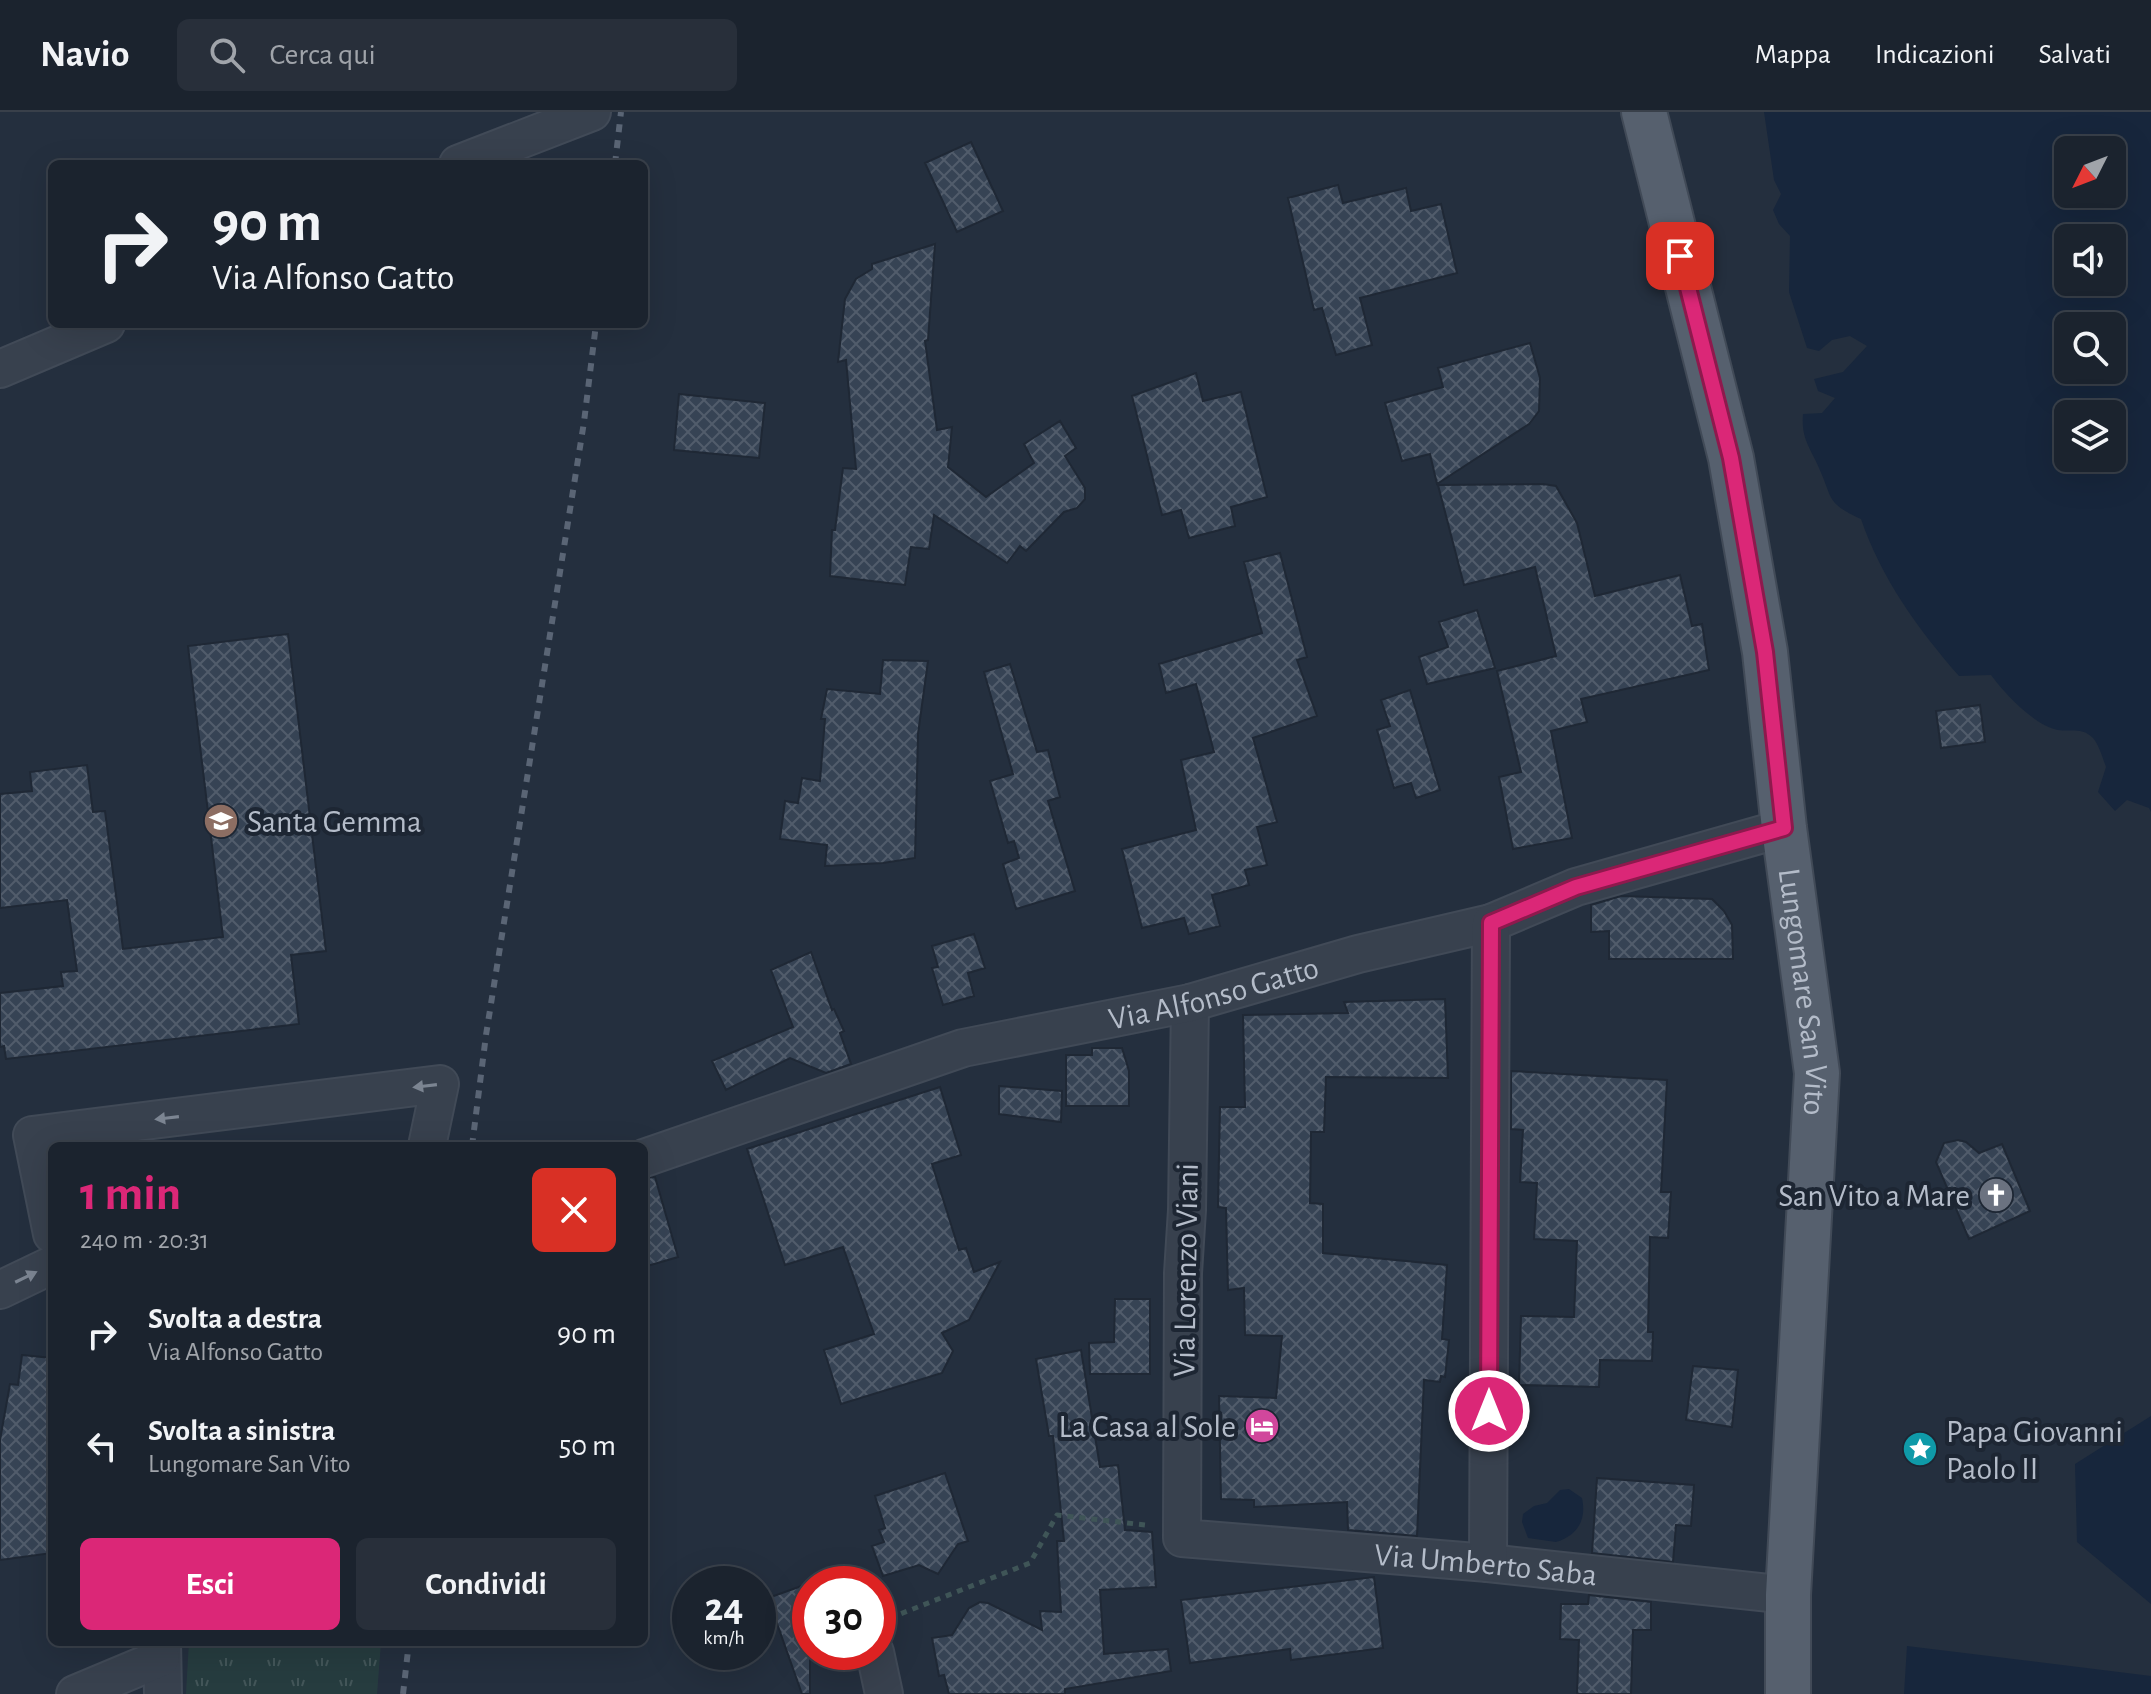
<!DOCTYPE html>
<html lang="it">
<head>
<meta charset="utf-8">
<style>
	:root { --surface:#1b232e; --page:#282f3a; --text:#f1f3f6; --muted:#a0a4aa; --line:#39404a; --accent:#db2777 }
	body { margin:0; font-family:"Alegreya Sans",sans-serif; background:var(--page); color:var(--text); height:100vh; display:flex; flex-direction:column; font-size:30px; white-space:nowrap }
	* { box-sizing:border-box; margin:0 }
	p { font-size:26px; color:var(--muted) }
	.icon { flex:none; width:44px; height:44px; fill:none; stroke:currentColor; stroke-width:2; stroke-linecap:round; stroke-linejoin:round }
	.map { position:relative; flex:1; overflow:hidden }
	.panel { position:absolute; left:48px; top:1030px; width:600px; height:504px; display:flex; flex-direction:column; background:var(--surface); border-radius:12px; box-shadow:0 8px 32px #0002,0 0 0 2px var(--line) }
	.panel>* { flex:none }
	.banner { position:absolute; left:48px; top:48px; width:600px; height:168px; border-radius:12px; box-shadow:0 8px 32px #0002,0 0 0 2px var(--line); background:#1b232e; color:var(--text); overflow:hidden }
	.needle { width:52px; rotate:228deg }
	.fabs { position:absolute; left:2054px; top:24px; display:grid; gap:16px }
	.fabs a { display:grid; place-items:center; width:72px; height:72px; border-radius:12px; background:var(--surface); box-shadow:0 8px 32px #0002,0 0 0 2px var(--line); font-size:40px }
	.speed { position:absolute; left:672px; top:1454px; display:flex; gap:16px; font-size:40px; font-weight:700; text-align:center }
	.speed>* { display:grid; place-content:center; width:104px; height:104px; border-radius:50%; background:var(--surface); box-shadow:0 8px 32px #0002,0 0 0 2px var(--line); line-height:1 }
	.speed small { font-size:20px; font-weight:400 }
	.speed .limit { border:12px solid #d22; background:#fff; color:#111 }
	.pin { position:absolute; display:grid; place-items:center; width:68px; height:68px; color:#fff; margin:-34px; border-radius:16px; box-shadow:0 4px 12px #0006 }
	.me { position:absolute; width:88px; margin:-44px; rotate:0deg; stroke-linejoin:round; filter:drop-shadow(0 0 6px #0008) }
	.turn { display:flex; align-items:center; gap:28px; height:168px; padding:0 32px; font-size:36px }
	.turn .icon { width:104px; height:104px; stroke-width:2.5 }
	.turn b { display:block; font-size:56px; line-height:68px }
	.round { display:grid; place-items:center; flex:none; width:84px; height:84px; border-radius:12px; background:var(--page) }
	.summary { display:flex; align-items:center; justify-content:space-between; height:136px; padding:0 32px }
	h1 { font-size:48px; font-weight:600; line-height:60px; color:var(--accent) }
	.cta { display:flex; gap:16px; margin-top:auto; padding:16px 32px }
	.cta a { flex:1; height:92px; border-radius:12px; background:var(--accent); color:#fff; font-size:32px; font-weight:600; line-height:92px; text-align:center }
	.cta a+a { background:var(--page); color:var(--text) }
	ul { padding:0; list-style:none }
	li { display:flex; align-items:center; gap:24px; height:112px; padding:0 32px }
	li div { flex:1 }
	li b { display:block; font-size:30px }
	li em { font-style:normal }
	header { display:flex; align-items:center; gap:48px; box-sizing:border-box; height:112px; padding:0 40px; background:var(--surface); border-bottom:2px solid var(--line) }
	header strong { font-size:38px }
	nav { display:flex; gap:44px; margin-inline-start:auto; font-size:28px }
	.search { width:560px; height:72px; background:var(--page); display:flex; align-items:center; gap:20px; box-sizing:border-box; padding:0 28px; border-radius:12px; color:var(--muted); font-size:30px }
	.map>svg:first-child { display:block }
	.grass { fill:url(#grass-tufts) }
	.water { fill:#17263c; fill-rule:evenodd }
	.building { fill:url(#building-cross-hatch); stroke:#1f2835; stroke-width:2 }
	.lines { fill:none; stroke-linecap:round; stroke-linejoin:round }
	.minor-casing { stroke:#414a57; stroke-width:40 }
	.major-casing { stroke:#414a57; stroke-width:48 }
	.path { stroke:#3f5557; stroke-width:5; stroke-dasharray:6 6; stroke-linecap:butt }
	.minor { stroke:#38414e; stroke-width:36 }
	.major { stroke:#56606e; stroke-width:44 }
	.rail { stroke:#5a6575; stroke-width:6; stroke-dasharray:8 8; stroke-linecap:butt }
	.oneway { fill:#7c8592 }
	.route-casing { stroke:#8e194d; stroke-width:20 }
	.route { stroke:#db2777; stroke-width:14 }
	.labels { text-anchor:middle; stroke-width:8; stroke-linejoin:round; paint-order:stroke }
	.poi-label { font-size:32px; fill:#b4bcc9; stroke:#1d2633; text-anchor:start }
	.street-label { font-size:32px; fill:#b4bcc9; stroke:#1d2633 }
</style>
</head>
<body>
<header>
<strong>Navio</strong>
<div class="search"><svg class="icon" aria-label="search" viewBox="0 0 24 24"><circle cx="10" cy="10" r="6"/><path d="M15 15l6 6"/></svg>Cerca qui</div>
<nav><a>Mappa</a><a>Indicazioni</a><a>Salvati</a></nav>
</header>
<div class="map">
<svg width="2151" height="1582" viewBox="0 0 2151 1582">
	<defs>
		<pattern id="grass-tufts" width="24" height="20" patternUnits="userSpaceOnUse" patternTransform="scale(2)"><rect width="24" height="20" fill="#263c3f"/><path d="M3 7l-1-3M5 7V3M7 7l1-3M15 17l-1-3M17 17v-4M19 17l1-3" fill="none" stroke="#435659"/></pattern>
		<pattern id="building-cross-hatch" width="8" height="8" patternUnits="userSpaceOnUse" patternTransform="scale(2)"><rect width="8" height="8" fill="#364354"/><path d="M0 0l8 8M0 8l8-8" fill="none" stroke="#515c6b"/></pattern>
	</defs>
	<rect width="100%" height="100%" fill="#242f3e"/>
	<!-- grass -->
	<path class="grass" d="M 189,1530 L 381,1530 L 377,1582 L 186,1582 Z"/>
	<!-- water -->
	<path class="water" d="M 1764,0 L 2151,0 L 2151,700 L 2149,696 L 2127,688 L 2115,699 L 2098,680 L 2106,655 C 2103,647 2099,633 2093,626 C 2082,615 2071,620 2058,618 C 2035,614 2004,581 1991,563 L 1959,564 C 1918,517 1881,466 1861,407 C 1826,391 1833,387 1819,356 C 1810,335 1801,327 1803,302 L 1822,301 L 1835,286 L 1818,279 L 1814,267 L 1843,260 L 1867,234 L 1850,224 L 1832,228 L 1819,239 L 1807,236 L 1789,180 L 1790,124 L 1779,112 L 1773,98 L 1781,82 L 1774,68 ZM 2068,38 L 2112,38 L 2112,82 L 2068,82 ZM 2068,126 L 2112,126 L 2112,170 L 2068,170 ZM 2068,214 L 2112,214 L 2112,258 L 2068,258 ZM 2068,302 L 2112,302 L 2112,346 L 2068,346 Z
		M 2151,1304 L 2151,1492 L 2077,1430 L 2075,1352 Z
		M 1569,1377 L 1582,1386 C 1587,1408 1577,1424 1556,1430 L 1528,1426 L 1522,1410 L 1523,1402 L 1534,1394 L 1547,1391 L 1560,1378 Z
		M 1907,1534 L 2151,1564 L 2151,1582 L 1904,1582 Z"/>
	<!-- building -->
	<path class="building" d="M 971,30 L 1003,99 L 957,120 L 925,51 Z
		M 1338,73 L 1343,91 L 1406,76 L 1411,99 L 1441,92 L 1457,161 L 1360,186 L 1372,233 L 1336,243 L 1322,196 L 1314,198 L 1288,86 Z
		M 935,132 L 928,228 L 925,229 L 937,318 L 952,315 L 948,355 L 986,385 L 1034,351 L 1024,332 L 1060,309 L 1076,336 L 1065,344 L 1085,376 L 1085,387 L 1077,396 L 1064,400 L 1026,439 L 1020,434 L 1007,451 L 934,403 L 929,437 L 911,435 L 905,473 L 830,464 L 832,418 L 835,418 L 843,356 L 856,357 L 846,248 L 838,250 L 845,187 L 856,167 L 872,157 L 872,152 Z
		M 1530,231 L 1540,266 L 1539,299 L 1529,312 L 1437,372 L 1430,342 L 1402,349 L 1385,291 L 1443,275 L 1438,256 Z
		M 1196,261 L 1203,289 L 1241,280 L 1267,385 L 1231,395 L 1235,414 L 1189,426 L 1181,398 L 1162,403 L 1132,284 Z
		M 679,282 L 765,291 L 759,346 L 674,338 Z
		M 1543,372 L 1556,374 L 1577,411 L 1595,484 L 1680,463 L 1692,514 L 1702,512 L 1709,558 L 1581,587 L 1587,610 L 1551,619 L 1572,726 L 1513,737 L 1499,665 L 1521,660 L 1497,559 L 1556,544 L 1535,455 L 1464,473 L 1438,373 Z
		M 1280,441 L 1307,545 L 1297,548 L 1317,604 L 1253,626 L 1277,710 L 1257,715 L 1267,753 L 1245,758 L 1249,773 L 1212,783 L 1220,814 L 1189,822 L 1184,806 L 1142,816 L 1122,737 L 1196,718 L 1181,648 L 1214,640 L 1196,572 L 1166,581 L 1159,552 L 1262,521 L 1244,450 Z
		M 1477,498 L 1495,556 L 1427,572 L 1419,545 L 1448,535 L 1439,510 Z
		M 288,522 L 326,839 L 291,843 L 299,912 L 6,947 L 4,934 L 0,935 L 0,881 L 63,874 L 61,860 L 77,859 L 67,788 L 0,796 L 0,682 L 32,679 L 30,660 L 87,653 L 93,700 L 105,699 L 123,837 L 223,825 L 188,534 Z
		M 883,548 L 928,549 L 918,622 L 915,746 L 883,751 L 825,754 L 827,733 L 780,727 L 785,689 L 798,691 L 802,666 L 820,669 L 825,607 L 821,607 L 827,577 L 880,582 Z
		M 1010,552 L 1037,640 L 1048,638 L 1060,685 L 1048,689 L 1075,779 L 1016,797 L 1003,752 L 1019,746 L 1014,729 L 1008,731 L 990,669 L 1013,662 L 984,560 Z
		M 1410,578 L 1440,678 L 1416,686 L 1411,671 L 1394,676 L 1377,618 L 1390,614 L 1381,588 Z
		M 1980,593 L 1985,630 L 1941,636 L 1936,599 Z
		M 1621,784 L 1712,787 L 1724,799 L 1732,813 L 1733,847 L 1609,847 L 1609,819 L 1591,820 L 1591,793 Z
		M 974,822 L 985,856 L 968,861 L 974,884 L 943,893 L 932,856 L 938,855 L 932,834 Z
		M 811,840 L 832,898 L 834,897 L 844,919 L 840,921 L 851,952 L 826,961 L 790,946 L 726,978 L 712,949 L 793,915 L 771,858 Z
		M 1445,887 L 1448,966 L 1326,965 L 1324,1020 L 1311,1020 L 1310,1091 L 1323,1092 L 1323,1141 L 1447,1153 L 1442,1227 L 1449,1228 L 1445,1265 L 1441,1264 L 1440,1270 L 1424,1268 L 1417,1424 L 1348,1418 L 1347,1390 L 1254,1395 L 1254,1388 L 1221,1387 L 1219,1284 L 1276,1286 L 1282,1224 L 1245,1223 L 1244,1176 L 1228,1178 L 1226,1096 L 1218,1095 L 1220,995 L 1245,995 L 1243,903 L 1348,901 L 1344,890 Z
		M 1092,936 L 1122,936 L 1129,959 L 1129,994 L 1066,994 L 1066,943 L 1092,943 Z
		M 1511,959 L 1667,968 L 1661,1080 L 1671,1080 L 1668,1126 L 1650,1125 L 1648,1220 L 1653,1220 L 1652,1249 L 1600,1248 L 1599,1275 L 1519,1273 L 1521,1204 L 1574,1205 L 1577,1129 L 1534,1127 L 1537,1071 L 1520,1070 L 1523,1018 L 1511,1017 Z
		M 999,974 L 1062,979 L 1061,1010 L 999,1002 Z
		M 940,975 L 961,1043 L 932,1052 L 959,1138 L 966,1136 L 974,1160 L 1000,1150 L 969,1208 L 942,1221 L 953,1239 L 942,1261 L 841,1292 L 824,1238 L 874,1222 L 843,1135 L 785,1153 L 747,1037 Z
		M 1958,1028 L 1966,1030 L 1979,1041 L 2002,1032 L 2030,1099 L 1969,1127 L 1936,1050 L 1944,1031 Z
		M 655,1065 L 678,1145 L 644,1155 L 644,1066 Z
		M 1115,1187 L 1150,1187 L 1150,1262 L 1090,1262 L 1089,1231 L 1114,1230 Z
		M 1081,1238 L 1100,1355 L 1118,1353 L 1125,1418 L 1152,1420 L 1156,1475 L 1100,1478 L 1104,1542 L 1168,1537 L 1171,1559 L 1065,1577 L 1065,1582 L 949,1582 L 944,1563 L 939,1564 L 932,1526 L 952,1523 L 969,1496 L 980,1490 L 988,1491 L 1042,1518 L 1040,1499 L 1061,1500 L 1057,1429 L 1064,1429 L 1053,1324 L 1049,1324 L 1036,1247 Z
		M 22,1243 L 52,1246 L 52,1441 L 0,1448 L 0,1328 L 10,1272 L 18,1273 Z
		M 1693,1254 L 1738,1258 L 1732,1315 L 1686,1308 Z
		M 945,1361 L 968,1429 L 958,1432 L 938,1462 L 919,1453 L 883,1464 L 872,1434 L 884,1430 L 879,1418 L 885,1416 L 875,1384 Z
		M 1597,1366 L 1694,1373 L 1691,1414 L 1676,1413 L 1673,1450 L 1592,1441 Z
		M 1374,1465 L 1383,1536 L 1291,1548 L 1290,1537 L 1190,1551 L 1181,1488 Z
		M 810,1471 L 810,1582 L 802,1582 L 768,1486 Z
		M 1589,1483 L 1651,1490 L 1651,1518 L 1633,1518 L 1631,1582 L 1577,1582 L 1579,1528 L 1560,1527 L 1561,1492 L 1588,1492 Z"/>
	<g class="lines">
		<!-- minor casing -->
		<g class="minor-casing">
			<g id="minor">
				<path d="M 458,52 L 592,0"/>
				<path d="M 0,257 L 106,212"/>
				<path id="s1" d="M 1190,891 L 1187,1098 L 1183,1161 L 1182,1426 L 1488,1451 L 1788,1483"/>
				<path id="s2" d="M 644,1046 L 963,936 L 1190,891 L 1358,842 L 1491,811 L 1576,775 L 1784,716"/>
				<path d="M 52,1122 L 32,1023 L 440,972 L 427,1034"/>
				<path d="M 0,1178 L 52,1153"/>
				<path d="M 1488,1451 L 1491,811"/>
				<path d="M 162,1530 L 163,1582"/>
				<path d="M 875,1540 L 884,1582"/>
				<path d="M 75,1582 L 161,1546"/>
			</g>
		</g>
		<!-- major casing -->
		<g class="major-casing">
			<g id="major">
				<path id="s3" d="M 1644,0 L 1731,346 L 1765,540 L 1784,716 L 1817,961 L 1788,1483 L 1788,1582"/>
			</g>
		</g>
		<!-- path -->
		<path class="path" d="M 890,1506 L 1030,1451 L 1057,1403 L 1145,1413"/>
		<!-- minor -->
		<use href="#minor" class="minor"/>
		<!-- major -->
		<use href="#major" class="major"/>
		<!-- rail -->
		<path class="rail" d="M 615,52 L 621,0
			M 472,1034 L 486,923 L 584,310 L 596,212
			M 403,1582 L 409,1530"/>
	</g>
	<!-- one-way arrows -->
	<defs><path id="oneway-solid" d="M-6-.8H1V-3.2L6.5 0L1 3.2V.8H-6Z" transform="scale(2)"/></defs>
	<g class="oneway">
		<use href="#oneway-solid" transform="translate(425 974) rotate(173)"/>
		<use href="#oneway-solid" transform="translate(167 1006) rotate(173)"/>
		<use href="#oneway-solid" transform="translate(26 1165) rotate(-26)"/>
	</g>
	<g class="lines">
		<!-- route casing -->
		<g class="route-casing">
			<path id="route" d="M 1489,1299 L 1491,811 L 1576,775 L 1784,716 L 1765,540 L 1731,346 L 1680,144"/>
		</g>
		<!-- route -->
		<use href="#route" class="route"/>
	</g>
	<!-- icons -->
	<defs>
		<g id="school-disc" transform="scale(1.8)"><circle r="9.5" fill="#8d6e63" stroke="#1d2633"/><path d="M0-5L7-2L0 1L-7-2ZM-4 1L0 2.5L4 1V4Q0 6-4 4Z" fill="#fff"/></g>
		<g id="church-disc" transform="scale(1.8)"><circle r="9.5" fill="#6b7280" stroke="#1d2633"/><path d="M-1.2-6h2.4v3.5h3.3v2.4h-3.3V6h-2.4V-.1h-3.3v-2.4h3.3Z" fill="#fff"/></g>
		<g id="hotel-disc" transform="scale(1.8)"><circle r="9.5" fill="#d1479c" stroke="#1d2633"/><path d="M-6-4.5h1.5V1H6V5H4.5V3h-9V5H-6ZM-4 0a1.8 1.8 0 1 1 3.6 0ZM.5 0V-2.5h3Q6-2.5 6 0Z" fill="#fff"/></g>
		<g id="sight-disc" transform="scale(1.8)"><circle r="9.5" fill="#0f9aa8" stroke="#1d2633"/><path d="M0-6L1.8-2.2L6-1.7L2.9 1.2L3.7 5.4L0 3.3L-3.7 5.4L-2.9 1.2L-6-1.7L-1.8-2.2Z" fill="#fff"/></g>
	</defs>
	<g fill-rule="evenodd">
		<use href="#school-disc" x="221" y="709"/>
		<use href="#church-disc" x="1996" y="1083"/>
		<use href="#hotel-disc" x="1262" y="1314"/>
		<use href="#sight-disc" x="1920" y="1337"/>
	</g>
	<g class="labels">
		<!-- poi labels -->
		<g class="poi-label">
			<text x="247" y="720">Santa Gemma</text>
			<text x="1970" y="1094" text-anchor="end">San Vito a Mare</text>
			<text x="1236" y="1325" text-anchor="end">La Casa al Sole</text>
			<text x="1946" y="1330">Papa Giovanni<tspan x="1946" dy="37">Paolo II</tspan></text>
		</g>
		<!-- street labels -->
		<g class="street-label">
			<text dy="11" stroke="none"><textPath href="#s2" startOffset="594">Via Alfonso Gatto</textPath></text>
			<text dy="11" stroke="none"><textPath href="#s3" startOffset="896">Lungomare San Vito</textPath></text>
			<text transform="translate(1185 1158) rotate(-89)" y="11">Via Lorenzo Viani</text>
			<text dy="11" stroke="none"><textPath href="#s1" startOffset="840">Via Umberto Saba</textPath></text>
		</g>
	</g>
</svg>
<div class="fabs">
<a><svg class="needle" viewBox="-14 -14 28 28"><path d="M0-13l5 13h-10z" fill="#e53935"/><path d="M0 13l5-13h-10z" fill="#a0a4aa"/></svg></a>
<a><svg class="icon" aria-label="sound" viewBox="0 0 24 24"><path d="M4 9h4l5-4v14l-5-4H4zM17 9q2 3 0 6"/></svg></a>
<a><svg class="icon" aria-label="search" viewBox="0 0 24 24"><circle cx="10" cy="10" r="6"/><path d="M15 15l6 6"/></svg></a>
<a><svg class="icon" aria-label="layers" viewBox="0 0 24 24"><path d="M12 4l9 5-9 5-9-5zM3 14l9 5 9-5"/></svg></a>
</div>
<div class="speed"><div>24<small>km/h</small></div><div class="limit">30</div></div>
<div class="pin" style="left:1680px;top:144px;background:#d93025"><svg class="icon" aria-label="arrive" viewBox="0 0 24 24"><path d="M6 21V4h12l-3 4 3 4H6"/></svg></div>
<svg class="me" style="left:1489px;top:1299px" viewBox="-20 -20 40 40"><circle r="17" fill="#db2777" stroke="#fff" stroke-width="3"/><path d="M0-11L8 9 0 5-8 9z" fill="#fff"/></svg>
<div class="banner">
<div class="turn"><svg class="icon" aria-label="right" viewBox="0 0 24 24"><path d="M7 20v-9h11M14 6l5 5-5 5"/></svg><div><b>90 m</b>Via Alfonso Gatto</div></div>
</div>
<section class="panel">
<div class="summary"><div><h1>1 min</h1><p>240 m · 20:31</p></div><a class="round" style="background:#d93025;color:#fff"><svg class="icon" aria-label="close" viewBox="0 0 24 24"><path d="M6 6l12 12M18 6L6 18"/></svg></a></div>
<ul>
<li><svg class="icon" aria-label="right" viewBox="0 0 24 24"><path d="M7 20v-9h11M14 6l5 5-5 5"/></svg><div><b>Svolta a destra</b><p>Via Alfonso Gatto</p></div><em>90 m</em></li>
<li><svg class="icon" aria-label="left" viewBox="0 0 24 24"><path d="M17 20v-9H6M10 6l-5 5 5 5"/></svg><div><b>Svolta a sinistra</b><p>Lungomare San Vito</p></div><em>50 m</em></li>
</ul>
<div class="cta"><a>Esci</a><a>Condividi</a></div>
</section>
</div>
</body>
</html>
